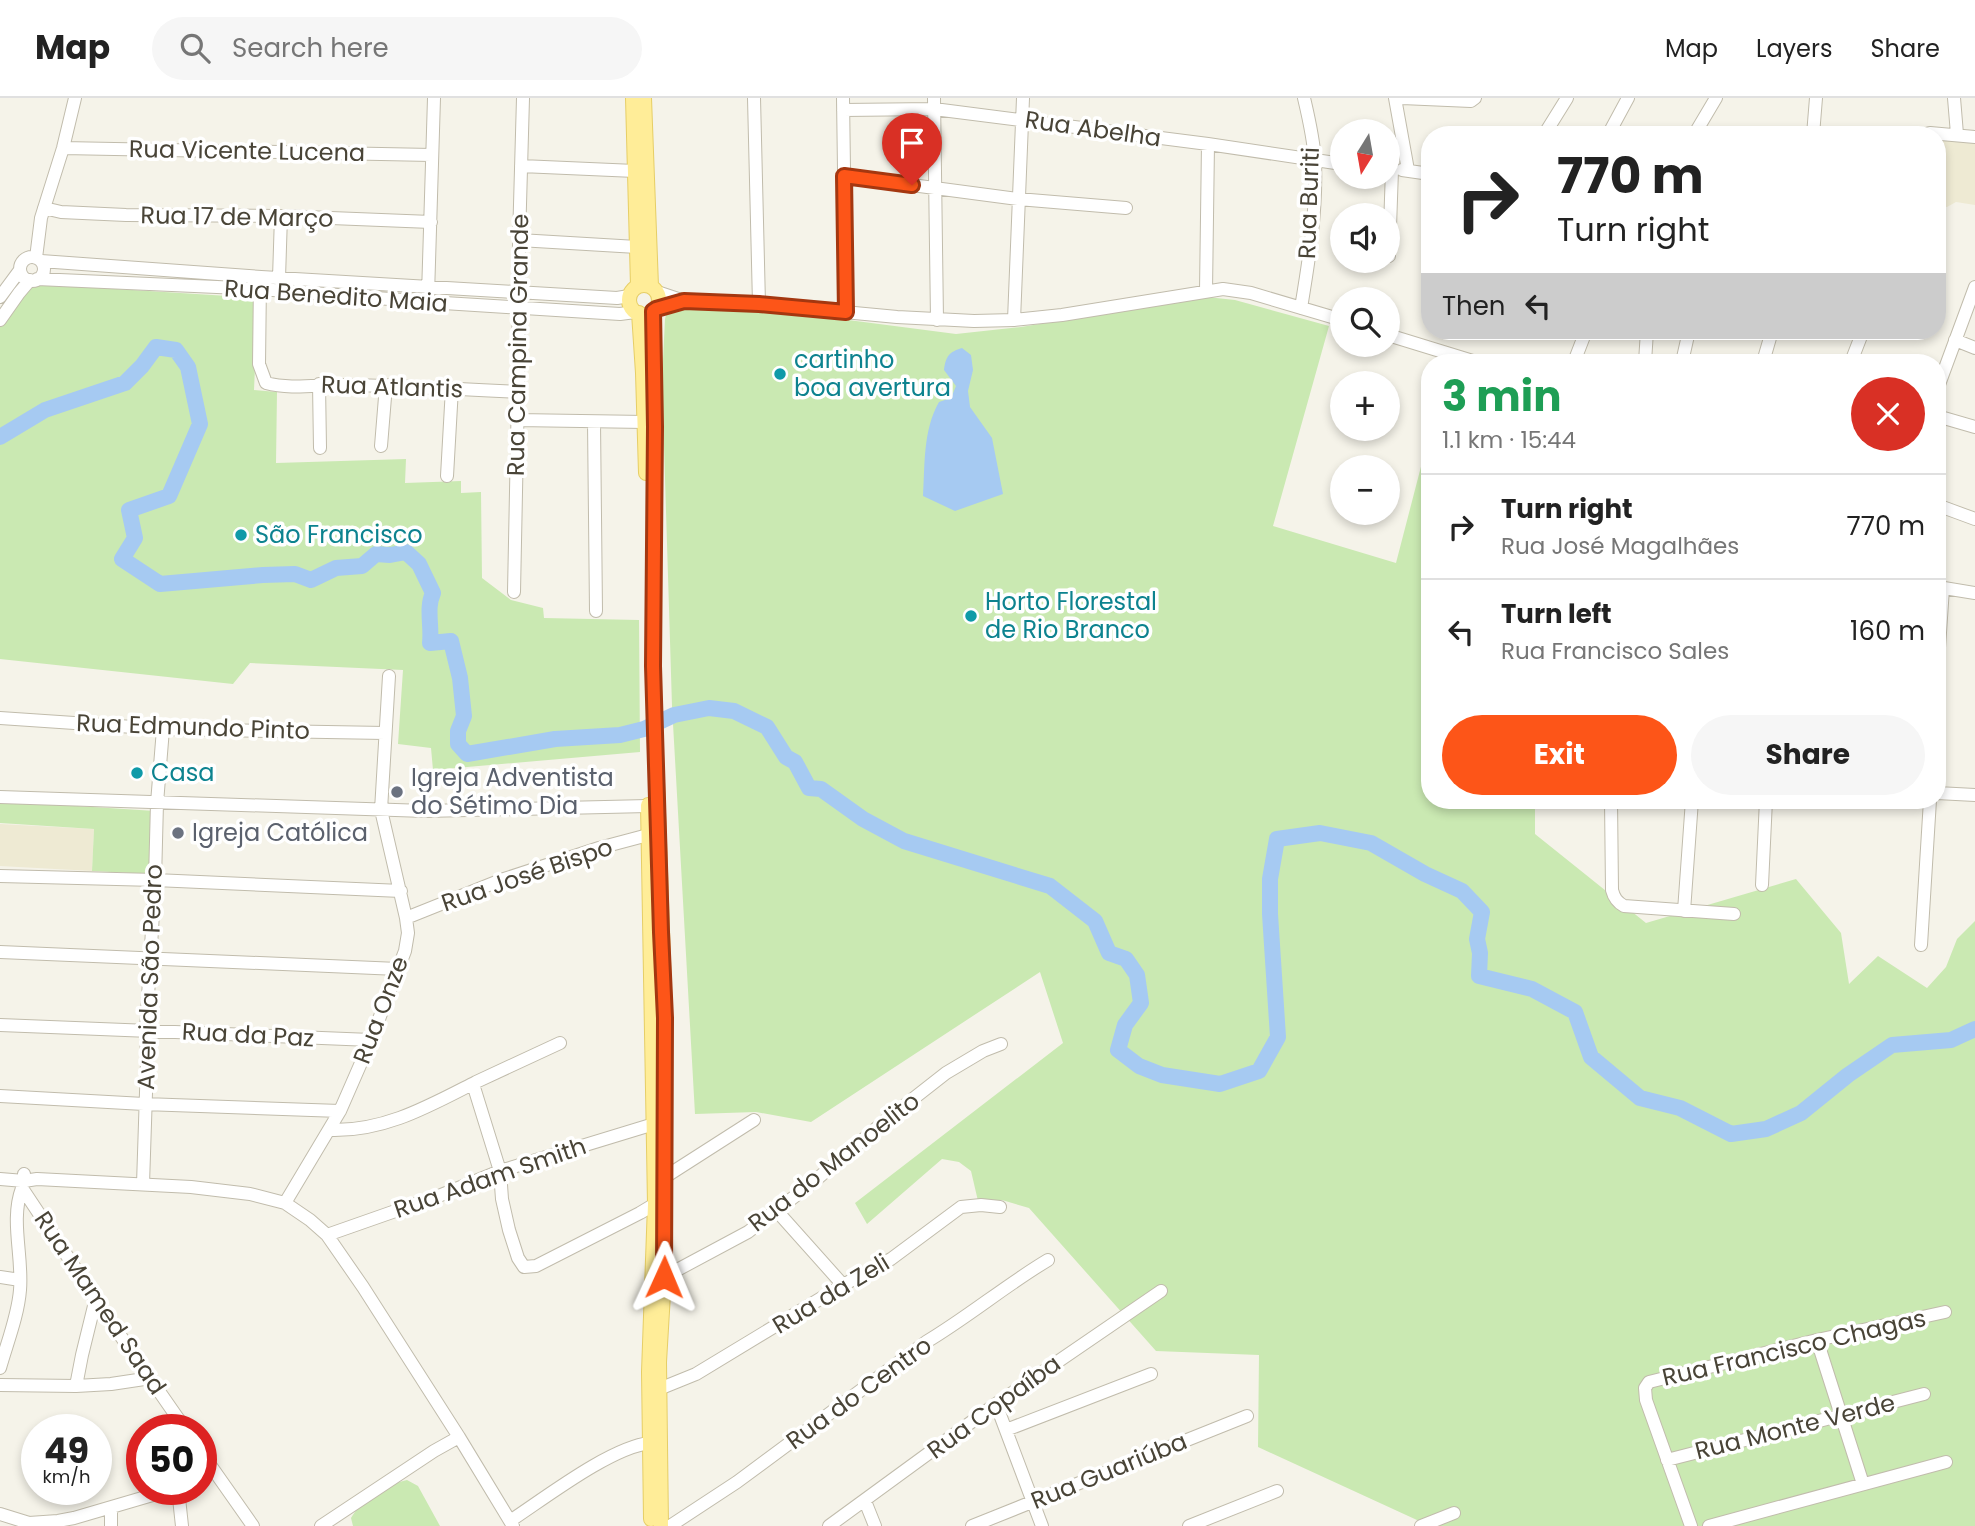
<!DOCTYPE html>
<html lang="en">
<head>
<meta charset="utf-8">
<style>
	:root { --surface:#fff; --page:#f6f6f6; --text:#222; --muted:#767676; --line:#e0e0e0; --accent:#fd5518 }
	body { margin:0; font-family:Poppins,sans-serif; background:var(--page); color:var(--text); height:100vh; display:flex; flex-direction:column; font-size:26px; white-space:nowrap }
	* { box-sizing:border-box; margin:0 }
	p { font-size:23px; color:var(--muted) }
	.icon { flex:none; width:38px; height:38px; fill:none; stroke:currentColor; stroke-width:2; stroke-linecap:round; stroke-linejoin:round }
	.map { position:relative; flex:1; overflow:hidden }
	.details { position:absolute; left:1421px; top:256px; width:525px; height:455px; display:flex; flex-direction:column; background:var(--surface); border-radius:28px; box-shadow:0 4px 10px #0003 }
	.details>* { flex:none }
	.top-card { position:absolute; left:1421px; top:28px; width:525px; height:214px; border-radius:28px; box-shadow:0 4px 10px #0003; background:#fff; color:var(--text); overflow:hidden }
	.needle { width:46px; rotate:191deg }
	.buttons { position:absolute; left:1330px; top:21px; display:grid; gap:14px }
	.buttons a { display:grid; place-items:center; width:70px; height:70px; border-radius:50%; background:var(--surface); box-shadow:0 4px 10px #0003; font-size:35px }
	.speed { position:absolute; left:21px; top:1316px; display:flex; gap:14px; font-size:35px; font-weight:700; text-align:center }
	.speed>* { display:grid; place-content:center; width:91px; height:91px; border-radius:50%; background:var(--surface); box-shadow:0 4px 10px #0003; line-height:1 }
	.speed small { font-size:18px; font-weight:400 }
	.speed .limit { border:10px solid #d22; background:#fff; color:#111 }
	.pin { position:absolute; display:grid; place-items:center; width:60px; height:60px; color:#fff; margin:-72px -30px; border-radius:50% 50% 50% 0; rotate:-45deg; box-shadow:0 0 7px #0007 }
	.pin .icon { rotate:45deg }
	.me { position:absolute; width:77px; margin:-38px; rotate:1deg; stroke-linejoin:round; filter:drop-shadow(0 0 5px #0008) }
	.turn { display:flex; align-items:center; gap:24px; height:147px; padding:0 21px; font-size:32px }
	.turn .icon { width:91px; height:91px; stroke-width:2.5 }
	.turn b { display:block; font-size:49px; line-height:60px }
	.then { display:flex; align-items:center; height:66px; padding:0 21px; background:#0003; gap:14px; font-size:26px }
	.round { display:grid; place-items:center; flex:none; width:74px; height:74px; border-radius:37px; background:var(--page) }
	.headline { display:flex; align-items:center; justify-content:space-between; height:119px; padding:0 21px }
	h1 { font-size:42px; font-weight:700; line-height:52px; color:#1e9e55 }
	.button { display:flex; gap:14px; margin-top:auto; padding:14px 21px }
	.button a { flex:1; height:80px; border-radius:42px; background:var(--accent); color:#fff; font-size:28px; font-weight:700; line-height:80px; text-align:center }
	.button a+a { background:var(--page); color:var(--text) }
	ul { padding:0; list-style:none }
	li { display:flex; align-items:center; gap:21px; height:105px; padding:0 21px; border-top:2px solid var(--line) }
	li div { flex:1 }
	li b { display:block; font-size:26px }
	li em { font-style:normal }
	header { display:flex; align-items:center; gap:42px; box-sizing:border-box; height:98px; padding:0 35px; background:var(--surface); border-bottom:2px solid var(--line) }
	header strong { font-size:33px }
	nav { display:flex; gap:38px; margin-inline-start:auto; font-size:24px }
	.search { width:490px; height:63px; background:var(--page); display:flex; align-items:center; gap:18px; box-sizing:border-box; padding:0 24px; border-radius:38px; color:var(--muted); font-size:26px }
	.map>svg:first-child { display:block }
	.education { fill:#eeead3 }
	.green { fill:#cae9b2 }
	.water { fill:#a6caf2 }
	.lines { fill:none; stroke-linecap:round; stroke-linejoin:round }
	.river { stroke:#a6caf2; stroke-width:16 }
	.minor-casing { stroke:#c1bcac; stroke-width:14 }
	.major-casing { stroke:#e6ce66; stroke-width:16 }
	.minor { stroke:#fff; stroke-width:12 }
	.major { stroke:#ffed98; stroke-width:14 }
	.route-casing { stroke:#a43710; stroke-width:18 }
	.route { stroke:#fd5518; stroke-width:12 }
	.culture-dot { fill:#0f9aa8; stroke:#fff; stroke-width:2.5 }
	.worship-dot { fill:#6b7280; stroke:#fff; stroke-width:2.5 }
	.labels { text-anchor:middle; stroke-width:7; stroke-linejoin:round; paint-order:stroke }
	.street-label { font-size:24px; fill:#494437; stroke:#fff }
	.culture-label { font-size:24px; fill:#0d838f; stroke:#fff; text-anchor:start }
	.worship-label { font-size:24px; fill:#5b616d; stroke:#fff; text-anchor:start }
</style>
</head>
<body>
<header>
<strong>Map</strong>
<div class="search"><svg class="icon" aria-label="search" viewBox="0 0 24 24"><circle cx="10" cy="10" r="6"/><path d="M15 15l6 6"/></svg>Search here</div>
<nav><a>Map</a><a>Layers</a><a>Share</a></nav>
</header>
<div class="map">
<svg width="1975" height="1428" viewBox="0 0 1975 1428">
	<rect width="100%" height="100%" fill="#f5f3e9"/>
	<!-- education -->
	<path class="education" d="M 1937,38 L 1975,43 L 1975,107 L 1956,104 L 1947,109 L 1937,107 Z
		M 0,726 L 94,731 L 92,773 L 0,768 Z"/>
	<!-- green -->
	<path class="green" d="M 37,186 L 258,200 L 254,292 L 277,294 L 276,365 L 406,361 L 405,385 L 461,383 L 461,395 L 481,394 L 482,480 L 511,502 L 543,510 L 544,520 L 639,522 L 640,654 L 433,672 L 431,650 L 398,646 L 403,572 L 250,565 L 233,586 L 0,561 L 0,229 L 20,199 Z
		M 1207,199 L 1235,202 L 1329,228 L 1273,428 L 1396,465 L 1424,357 L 1430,357 L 1430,702 L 1535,702 L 1535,736 L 1646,825 L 1796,781 L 1841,835 L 1849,886 L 1878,858 L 1927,890 L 1946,869 L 1957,841 L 1975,823 L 1975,1428 L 1430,1428 L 1258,1349 L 1259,1257 L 1156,1253 L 1029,1110 L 1002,1102 L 978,1103 L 971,1073 L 959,1064 L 942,1061 L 867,1126 L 855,1105 L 1063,945 L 1040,874 L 811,1024 L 756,1014 L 695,1016 L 672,608 L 662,283 L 665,221 L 667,213 L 673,208 L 779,213 L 956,236 L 1021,229 Z
		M 0,703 L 155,713 L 151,776 L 92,773 L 94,731 L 0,725 Z
		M 407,1382 L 418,1388 L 440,1428 L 353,1428 L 351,1420 C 362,1401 386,1387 407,1382 Z"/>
	<!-- water -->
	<path class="water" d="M 962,250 L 971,257 L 973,272 L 968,293 L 970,309 L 992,340 L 1003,396 L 955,413 L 923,398 C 925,366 923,332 939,304 L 951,300 L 956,288 L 944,272 C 946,258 949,254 962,250 Z"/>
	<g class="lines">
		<!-- river -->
		<path class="river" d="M 0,339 L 45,312 L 125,285 L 142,268 L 156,249 L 176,252 L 188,269 L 200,326 L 169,398 L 129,412 L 135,440 L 122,461 L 160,486 L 263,477 L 295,476 L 311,482 L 336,470 L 362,468 L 376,456 L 390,457 L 406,454 L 419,466 L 433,495 C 426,510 432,528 430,545 L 451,543 L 460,580 L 464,618 L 458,633 L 458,646 L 467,656 L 555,641 L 620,637 L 644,631 L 674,617 L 709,610 L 734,613 L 767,629 L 786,659 L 795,664 L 809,690 L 821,691 L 863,721 L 904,743 L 1050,788 L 1095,823 L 1109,855 L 1126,861 L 1137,877 L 1141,905 L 1125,927 L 1118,952 L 1139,968 L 1162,977 L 1220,986 L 1259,973 L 1278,939 L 1270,816 L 1270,781 L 1277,741 L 1320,735 L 1371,745 L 1425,776 L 1462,793 L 1482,814 L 1477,841 L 1480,855 L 1479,878 L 1532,891 L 1575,914 L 1591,959 L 1640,1000 L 1680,1010 L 1731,1036 L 1766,1031 L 1801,1015 L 1848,977 L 1892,947 L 1951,942 L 1975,931"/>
		<!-- minor casing -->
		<g class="minor-casing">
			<path id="minor" d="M 754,0 L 759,206
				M 843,0 L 846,214
				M 934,0 L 937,222
				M 1395,0 L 1408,72
				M 1402,0 L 1471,3 L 1475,0
				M 1954,0 L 1957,36
				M 843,12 L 934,11 L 1208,46 L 1342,66
				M 1544,37 L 1567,0
				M 1608,37 L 1628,0
				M 1694,37 L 1716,0
				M 1813,37 L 1816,0
				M 1923,37 L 1930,35 L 1975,39
				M 63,50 L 432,57
				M 521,68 L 635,73
				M 1402,72 L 1430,76
				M 844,78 L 1018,101 L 1126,110
				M 44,110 L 61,114 L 126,117 L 281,118 L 431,124
				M 519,142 L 637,149
				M 1389,158 L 1392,72
				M20 171a12 12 0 1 1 24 0a12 12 0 1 1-24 0Z
				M 36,160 L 41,120 L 63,50 L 75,0
				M 41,163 L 261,179 L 617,200 L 629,198
				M 279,180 L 281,118
				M 37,181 L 260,191 L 428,204 L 620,216 L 635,214
				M 260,183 L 259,266 L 266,285 C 292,292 320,286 347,287 C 404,288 461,291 518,294
				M 1206,193 L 1208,46
				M 657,194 L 684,203 L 759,206 L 897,219 L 974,223 L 1014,222 L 1062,217 L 1223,191 L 1251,195 L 1342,222
				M 428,197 L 434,0
				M 0,199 L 20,172
				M 1301,210 C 1309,162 1317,112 1315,64 C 1314,43 1309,21 1304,0
				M 656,211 L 684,203
				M 0,222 L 19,195 L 30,182
				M 1014,222 L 1023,0
				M 1388,237 L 1476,264
				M 1955,242 L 1975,250
				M 1574,264 L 1586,233
				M 1645,264 L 1647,233
				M 1682,264 L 1689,233
				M 1763,264 L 1772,233
				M 1851,264 L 1863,233
				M 319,286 L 320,350
				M 1937,292 L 1975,189
				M 1937,318 L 1975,329
				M 517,322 L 645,324
				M 594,324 L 596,513
				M 381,348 L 386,287
				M 447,378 L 452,290
				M 1937,407 L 1975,421
				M 1938,489 L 1975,495
				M 514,494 L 518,294 L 519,142 L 523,0
				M 1937,579 L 1943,490
				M 0,620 L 163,631 L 385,635
				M 1937,695 L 1975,697
				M 0,699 L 425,713 L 648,708
				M 1611,702 L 1612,792 C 1614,800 1617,804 1624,808 L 1734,816
				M 0,778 L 155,782 L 401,793
				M 1762,787 L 1766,702
				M 1684,813 L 1692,702
				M 406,820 L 501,782 L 599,750 L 648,737
				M 1921,847 L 1930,702
				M 0,854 L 398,871
				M 0,927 L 371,942
				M 473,986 L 500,1073 L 502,1101 L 509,1132 L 518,1160 L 524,1169 L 536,1168 L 640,1115 L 655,1106
				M 0,998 L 144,1006 L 340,1013
				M 329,1032 C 384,1034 429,1008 476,984 C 504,971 532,958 560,945
				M 24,1076 L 22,1090 L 113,1227 L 186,1332
				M 665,1079 L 754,1022
				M 0,1081 L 24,1083 L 37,1081 L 191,1089 L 250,1096 L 285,1105 L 310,1122 L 327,1137 L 363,1189 L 459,1339 L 513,1428
				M 143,1086 L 147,964 L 146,932 L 155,782 L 157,705 L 163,631
				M 285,1105 L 340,1013 L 371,942 L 405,853 L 408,835 L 406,820 L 381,712 L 389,578
				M 776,1112 L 843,1187
				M 327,1137 L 441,1097 L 500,1073 L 654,1026
				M 0,1179 L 20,1182
				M 664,1179 L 748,1134 L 811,1086 L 886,1022 L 946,975 L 983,953 L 1001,946
				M 1817,1242 L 1863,1386
				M 0,1270 C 7,1245 18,1218 20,1192 C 23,1158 10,1122 22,1090
				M 0,1287 L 76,1288 L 111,1286 L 151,1280
				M 76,1288 L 82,1257 L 96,1200
				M 659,1291 L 696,1276 L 843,1187 L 891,1161 L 961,1109 L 981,1107 L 1000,1109
				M 996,1306 L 1042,1428
				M 1006,1332 L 1151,1276
				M 201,1354 L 253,1428
				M 1667,1362 L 1924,1296
				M 178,1391 L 182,1428
				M 865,1403 L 875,1428
				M 0,1416 L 29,1425 L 58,1423 L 74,1420 L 173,1391
				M 510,1423 C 545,1400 611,1349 650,1345
				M 111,1428 L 111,1410
				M 321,1428 L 434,1353 L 459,1339
				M 670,1428 L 737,1384 L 926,1244 C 968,1219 1006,1187 1048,1162
				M 829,1428 L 996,1306 L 1161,1193
				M 972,1428 L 1247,1318
				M 1189,1428 L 1277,1393
				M 1421,1428 L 1454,1415
				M 1691,1428 L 1646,1302 L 1645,1290 L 1649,1284 L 1817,1242 L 1945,1214
				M 1709,1428 L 1946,1364"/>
		</g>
		<!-- major casing -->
		<g class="major-casing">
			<path id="major" d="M 633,0 L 638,188
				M 644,0 L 651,188
				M629 202a15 15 0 1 1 30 0a15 15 0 1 1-30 0Z
				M 653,213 L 655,329 L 653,568 L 665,920 L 664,1179 L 659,1264 L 661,1428
				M 639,215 L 643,275 L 646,375
				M 648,707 L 655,1106 L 649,1274 L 651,1421"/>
		</g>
		<!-- minor -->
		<use href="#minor" class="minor"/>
		<!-- major -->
		<use href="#major" class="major"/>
	</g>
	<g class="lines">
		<!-- route casing -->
		<g class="route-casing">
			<path id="route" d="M 664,1179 L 665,920 L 661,834 L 653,568 L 655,329 L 653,213 L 656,211 L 684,203 L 759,206 L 846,214 L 844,78 L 912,87"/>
		</g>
		<!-- route -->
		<use href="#route" class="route"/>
	</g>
	<!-- markers -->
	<g class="culture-dot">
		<circle cx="780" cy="276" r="7"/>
		<circle cx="241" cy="437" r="7"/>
		<circle cx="971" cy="518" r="7"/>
		<circle cx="137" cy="675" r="7"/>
	</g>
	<g class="worship-dot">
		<circle cx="397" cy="694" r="7"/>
		<circle cx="178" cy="735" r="7"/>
	</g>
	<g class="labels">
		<!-- street labels -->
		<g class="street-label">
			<text transform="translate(1093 31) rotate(8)" y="8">Rua Abelha</text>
			<text transform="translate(247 53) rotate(1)" y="8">Rua Vicente Lucena</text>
			<text transform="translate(1309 105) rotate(-88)" y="8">Rua Buriti</text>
			<text transform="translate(237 119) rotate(1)" y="8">Rua 17 de Março</text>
			<text transform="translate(336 198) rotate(4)" y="8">Rua Benedito Maia</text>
			<text transform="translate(518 247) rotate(-89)" y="8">Rua Campina Grande</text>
			<text transform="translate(392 289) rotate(2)" y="8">Rua Atlantis</text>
			<text transform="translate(193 629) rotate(2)" y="8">Rua Edmundo Pinto</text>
			<text transform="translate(527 777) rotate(-19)" y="8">Rua José Bispo</text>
			<text transform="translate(150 879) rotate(-88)" y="8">Avenida São Pedro</text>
			<text transform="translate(381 912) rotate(-69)" y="8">Rua Onze</text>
			<text transform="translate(248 937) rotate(3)" y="8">Rua da Paz</text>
			<text transform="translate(834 1064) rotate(-38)" y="8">Rua do Manoelito</text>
			<text transform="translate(490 1080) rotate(-19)" y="8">Rua Adam Smith</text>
			<text transform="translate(831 1196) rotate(-31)" y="8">Rua da Zeli</text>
			<text transform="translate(100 1205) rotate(56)" y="8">Rua Mamed Saad</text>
			<text transform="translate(1794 1250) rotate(-13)" y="8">Rua Francisco Chagas</text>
			<text transform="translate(859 1295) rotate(-36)" y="8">Rua do Centro</text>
			<text transform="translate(994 1309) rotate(-36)" y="8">Rua Copaíba</text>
			<text transform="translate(1795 1329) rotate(-14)" y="8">Rua Monte Verde</text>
			<text transform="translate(1109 1373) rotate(-22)" y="8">Rua Guariúba</text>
		</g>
		<!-- culture labels -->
		<g class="culture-label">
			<text x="794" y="270">cartinho<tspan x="794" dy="28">boa avertura</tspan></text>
			<text x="255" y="445">São Francisco</text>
			<text x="985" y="512">Horto Florestal<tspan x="985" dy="28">de Rio Branco</tspan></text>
			<text x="151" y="683">Casa</text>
		</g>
		<!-- worship labels -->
		<g class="worship-label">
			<text x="411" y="688">Igreja Adventista<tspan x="411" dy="28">do Sétimo Dia</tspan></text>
			<text x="192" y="743">Igreja Católica</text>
		</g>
	</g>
</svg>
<div class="buttons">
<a><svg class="needle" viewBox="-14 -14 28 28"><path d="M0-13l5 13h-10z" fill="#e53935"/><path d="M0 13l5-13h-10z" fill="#767676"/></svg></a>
<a><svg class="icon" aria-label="sound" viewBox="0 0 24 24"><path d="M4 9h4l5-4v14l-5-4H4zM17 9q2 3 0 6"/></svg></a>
<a><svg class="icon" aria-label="search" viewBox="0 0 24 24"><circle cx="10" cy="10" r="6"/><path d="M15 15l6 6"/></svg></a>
<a>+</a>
<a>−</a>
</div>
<div class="speed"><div>49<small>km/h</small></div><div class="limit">50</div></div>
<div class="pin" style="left:912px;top:87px;background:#d93025"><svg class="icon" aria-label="arrive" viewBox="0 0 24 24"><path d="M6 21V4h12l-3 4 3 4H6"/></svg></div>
<svg class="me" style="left:664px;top:1179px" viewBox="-20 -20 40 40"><path d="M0-17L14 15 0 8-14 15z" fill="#fd5518" stroke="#fff" stroke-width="4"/></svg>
<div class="top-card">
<div class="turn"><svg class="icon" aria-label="right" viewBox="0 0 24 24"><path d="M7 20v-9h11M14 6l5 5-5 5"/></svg><div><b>770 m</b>Turn right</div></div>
<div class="then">Then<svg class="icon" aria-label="left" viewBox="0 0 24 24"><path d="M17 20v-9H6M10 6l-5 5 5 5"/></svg></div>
</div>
<section class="details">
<div class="headline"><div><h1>3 min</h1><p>1.1 km · 15:44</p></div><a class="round" style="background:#d93025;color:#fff"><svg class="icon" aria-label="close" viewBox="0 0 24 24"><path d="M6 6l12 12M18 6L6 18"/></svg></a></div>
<ul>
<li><svg class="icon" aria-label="right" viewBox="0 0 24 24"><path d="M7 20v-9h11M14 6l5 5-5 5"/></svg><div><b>Turn right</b><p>Rua José Magalhães</p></div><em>770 m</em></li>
<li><svg class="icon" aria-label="left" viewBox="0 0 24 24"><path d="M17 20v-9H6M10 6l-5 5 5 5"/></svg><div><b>Turn left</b><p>Rua Francisco Sales</p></div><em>160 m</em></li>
</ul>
<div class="button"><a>Exit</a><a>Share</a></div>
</section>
</div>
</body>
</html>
